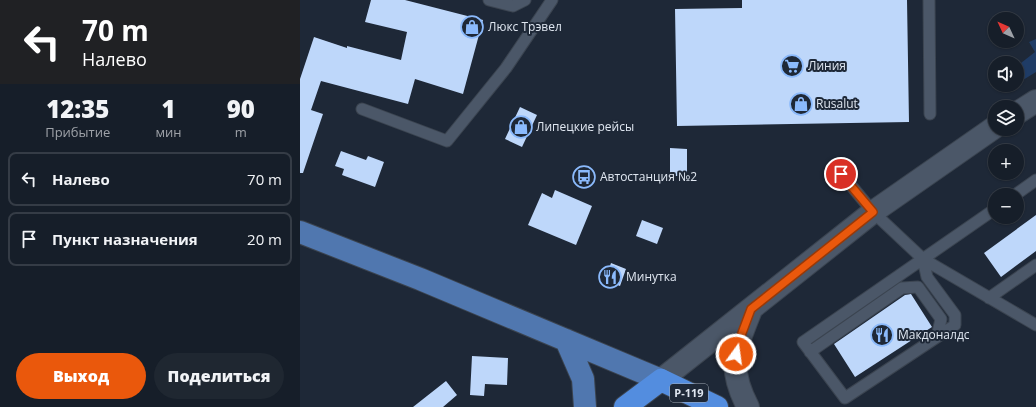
<!DOCTYPE html>
<html lang="ru">
<head>
<meta charset="utf-8">
<style>
	:root { --surface:#161e29; --page:#1f2731; --text:#f1f3f6; --muted:#9ea2a8; --line:#353c46; --accent:#ea580c }
	body { margin:0; font-family:"Open Sans",sans-serif; background:var(--page); color:var(--text); height:100vh; display:flex; flex-direction:column; font-size:15px; white-space:nowrap }
	* { box-sizing:border-box; margin:0 }
	p { font-size:13px; color:var(--muted) }
	.icon { flex:none; width:22px; height:22px; fill:none; stroke:currentColor; stroke-width:2; stroke-linecap:round; stroke-linejoin:round }
	.map { position:relative; flex:1; overflow:hidden }
	.panel { display:flex; flex-direction:column; background:var(--surface); width:300px }
	.panel>* { flex:none }
	.guide { background:#202124; color:#fff; overflow:hidden }
	.needle { width:26px; rotate:314deg }
	.fabs { position:absolute; left:688px; top:12px; display:grid; gap:8px }
	.fabs a { display:grid; place-items:center; width:36px; height:36px; border-radius:50%; background:var(--surface); box-shadow:0 1px 3px #0004,0 0 0 1px var(--line); font-size:20px }
	.pin { position:absolute; display:grid; place-items:center; width:34px; height:34px; color:#fff; margin:-17px; border:2px solid #fff; border-radius:50%; box-shadow:0 1px 4px #0007 }
	.me { position:absolute; width:44px; margin:-22px; rotate:14deg; stroke-linejoin:round; filter:drop-shadow(0 0 3px #0008) }
	.turn { display:flex; align-items:center; gap:14px; height:84px; padding:0 16px; font-size:18px }
	.turn .icon { width:52px; height:52px; stroke-width:2.5 }
	.turn b { display:block; font-size:28px; line-height:34px }
	.eta { display:flex; justify-content:space-evenly; align-items:center; height:68px; text-align:center }
	.eta b { font-size:24px; font-weight:800; line-height:28px }
	.cta { display:flex; gap:8px; margin-top:auto; padding:8px 16px }
	.cta a { flex:1; height:46px; border-radius:24px; background:var(--accent); color:#fff; font-size:16px; font-weight:800; line-height:46px; text-align:center }
	.cta a+a { background:var(--page); color:var(--text) }
	ul { padding:0; list-style:none }
	li { display:flex; align-items:center; gap:12px; height:54px; margin:0 8px 6px; padding:0 8px; border:2px solid var(--line); border-radius:8px }
	li div { flex:1 }
	li b { display:block; font-size:15px }
	li em { font-style:normal }
	main { display:flex; flex:1; min-height:0 }
	.map>svg:first-child { display:block }
	.green { fill:#1f3c66 }
	.building { fill:#bed7fa }
	.lines { fill:none; stroke-linecap:round; stroke-linejoin:round }
	.lane-casing { stroke:#3b4450; stroke-width:13 }
	.secondary-casing { stroke:#3b4450; stroke-width:24 }
	.primary-casing { stroke:#3b4450; stroke-width:24 }
	.highway-casing { stroke:#3b4450; stroke-width:24 }
	.lane { stroke:#4b5768; stroke-width:11 }
	.secondary { stroke:#4b5768; stroke-width:22 }
	.primary { stroke:#5077af; stroke-width:22 }
	.highway { stroke:#538ddf; stroke-width:22 }
	.route-casing { stroke:#983908; stroke-width:10 }
	.route { stroke:#ea580c; stroke-width:7 }
	.labels { text-anchor:middle; stroke-width:4; stroke-linejoin:round; paint-order:stroke }
	.shield { fill:#1e2837; stroke:#a5adb8; stroke-width:1 }
	.shield-label { font-size:11px; font-weight:bold; fill:#dfe6f0 }
	.poi-label { font-size:12px; fill:#dfe6f0; stroke:#1e2837; text-anchor:start }
</style>
</head>
<body>
<main>
<section class="panel">
<div class="guide">
<div class="turn"><svg class="icon" aria-label="left" viewBox="0 0 24 24"><path d="M17 20v-9H6M10 6l-5 5 5 5"/></svg><div><b>70 m</b>Налево</div></div>
</div>
<div class="eta">
<div><b>12:35</b><p>Прибытие</p></div>
<div><b>1</b><p>мин</p></div>
<div><b>90</b><p>m</p></div>
</div>
<ul>
<li><svg class="icon" aria-label="left" viewBox="0 0 24 24"><path d="M17 20v-9H6M10 6l-5 5 5 5"/></svg><div><b>Налево</b></div><em>70 m</em></li>
<li><svg class="icon" aria-label="arrive" viewBox="0 0 24 24"><path d="M6 21V4h12l-3 4 3 4H6"/></svg><div><b>Пункт назначения</b></div><em>20 m</em></li>
</ul>
<div class="cta"><a>Выход</a><a>Поделиться</a></div>
</section>
<div class="map">
<svg width="736" height="407" viewBox="0 0 736 407">
	<rect width="100%" height="100%" fill="#1e2837"/>
	<!-- green -->
	<path class="green" d="M 736,39 L 736,72 L 723,80 L 721,63 L 735,52 L 729,42 Z"/>
	<!-- building -->
	<path class="building" d="M 71,0 L 105,0 L 183,20 L 163,94 L 115,79 L 108,104 L 21,81 L 11,110 L 23,114 L 3,173 L 0,173 L 0,79 L 14,37 L 47,48 L 47,46 L 101,60 L 107,32 L 65,22 Z
		M 442,0 L 607,0 L 609,122 L 377,126 L 375,9 L 442,8 Z
		M 220,107 L 237,115 L 222,147 L 205,139 Z
		M 370,148 L 387,149 L 387,176 L 370,176 Z
		M 41,151 L 66,160 L 68,156 L 84,162 L 75,187 L 42,175 L 44,169 L 35,166 Z
		M 255,190 L 292,206 L 276,245 L 228,225 L 242,193 L 252,198 Z
		M 736,215 L 736,251 L 701,277 L 684,253 Z
		M 342,220 L 363,228 L 357,244 L 336,236 Z
		M 311,263 L 326,269 L 320,286 L 305,280 Z
		M 611,294 L 632,327 L 555,377 L 534,344 L 605,295 Z
		M 172,356 L 208,358 L 207,385 L 185,384 L 184,396 L 170,395 Z
		M 146,381 L 157,395 L 143,407 L 113,407 Z"/>
	<g class="lines">
		<!-- lane casing -->
		<g class="lane-casing">
			<path id="lane" d="M 189,0 L 213,6 L 225,0
				M 629,0 L 630,114
				M 62,109 L 147,141 L 206,68 L 252,0
				M 535,166 L 573,212 L 623,259 L 736,325
				M 715,195 L 736,180
				M 623,259 L 627,277 L 655,315 L 655,325 L 637,337
				M 689,298 L 736,265
				M 510,352 L 602,288 L 618,287 L 641,319 L 637,337 L 545,398 L 503,342 L 695,209"/>
		</g>
		<!-- secondary casing -->
		<g class="secondary-casing">
			<path id="secondary" d="M 717,113 L 736,101
				M 361,380 L 573,212 L 695,127
				M 448,407 C 427,367 435,350 451,310"/>
		</g>
		<!-- primary casing -->
		<g class="primary-casing">
			<path id="primary" d="M 0,232 L 120,279 L 361,380
				M 266,340 L 283,379 L 285,407"/>
		</g>
		<!-- highway casing -->
		<g class="highway-casing">
			<path id="highway" d="M 325,407 L 361,380 L 417,407"/>
		</g>
		<!-- lane -->
		<use href="#lane" class="lane"/>
		<!-- secondary -->
		<use href="#secondary" class="secondary"/>
		<!-- primary -->
		<use href="#primary" class="primary"/>
		<!-- highway -->
		<use href="#highway" class="highway"/>
	</g>
	<g class="lines">
		<!-- route casing -->
		<g class="route-casing">
			<path id="route" d="M 436,354 L 439,341 L 451,309 L 573,212 L 541,174"/>
		</g>
		<!-- route -->
		<use href="#route" class="route"/>
	</g>
	<!-- icons -->
	<defs>
		<g id="shop-ring" transform="scale(1.15)"><circle r="9.5" fill="#1e2837" stroke="#8bbafc" stroke-width="1.5"/><path d="M-5-2.5h2.3a2.7 3.5 0 0 1 5.4 0H5L5.5 6h-11ZM-1.5-2.5h3a1.5 2.3 0 0 0-3 0Z" fill="#8bbafc"/></g>
		<g id="supermarket-ring" transform="scale(1.15)"><circle r="9.5" fill="#1e2837" stroke="#8bbafc" stroke-width="1.5"/><path d="M-6-5.5h2.5l.6 2H6L4.5 2H-2.5L-4.4-4H-6ZM-1.5 3.2a1.3 1.3 0 1 0 .1 0ZM3 3.2a1.3 1.3 0 1 0 .1 0Z" fill="#8bbafc"/></g>
		<g id="bus-ring" transform="scale(1.15)"><circle r="9.5" fill="#1e2837" stroke="#8bbafc" stroke-width="1.5"/><path d="M-5-6H5V4H4V6H2V4H-2V6H-4V4H-5ZM-3.5-4V0h7V-4ZM-3.5 1.2v1.5H-2V1.2ZM2 1.2v1.5H3.5V1.2Z" fill="#8bbafc"/></g>
		<g id="restaurant-ring" transform="scale(1.15)"><circle r="9.5" fill="#1e2837" stroke="#8bbafc" stroke-width="1.5"/><path d="M-5-6h1v4h1v-4h1v4h1v-4h1v5L-1.5 .5V6h-2V.5L-5-1ZM5-6V6H3V1.5H1.5Q1.5-4 5-6Z" fill="#8bbafc"/></g>
	</defs>
	<g fill-rule="evenodd">
		<use href="#shop-ring" x="172" y="27"/>
		<use href="#supermarket-ring" x="492" y="66"/>
		<use href="#shop-ring" x="501" y="104"/>
		<use href="#shop-ring" x="221" y="127"/>
		<use href="#bus-ring" x="284" y="177"/>
		<use href="#restaurant-ring" x="310" y="277"/>
		<use href="#restaurant-ring" x="582" y="335"/>
	</g>
	<g class="labels">
		<!-- shield labels -->
		<rect class="shield" x="370" y="384" width="38" height="18" rx="3"/>
		<g class="shield-label">
			<text x="389" y="397">Р-119</text>
		</g>
		<!-- poi labels -->
		<g class="poi-label">
			<text x="188" y="31">Люкс Трэвел</text>
			<text x="508" y="70">Линия</text>
			<text x="516" y="108">Rusalut</text>
			<text x="236" y="131">Липецкие рейсы</text>
			<text x="300" y="181">Автостанция №2</text>
			<text x="326" y="281">Минутка</text>
			<text x="598" y="339">Макдоналдс</text>
		</g>
	</g>
</svg>
<div class="fabs">
<a><svg class="needle" viewBox="-14 -14 28 28"><path d="M0-13l5 13h-10z" fill="#e53935"/><path d="M0 13l5-13h-10z" fill="#9ea2a8"/></svg></a>
<a><svg class="icon" aria-label="sound" viewBox="0 0 24 24"><path d="M4 9h4l5-4v14l-5-4H4zM17 9q2 3 0 6"/></svg></a>
<a><svg class="icon" aria-label="layers" viewBox="0 0 24 24"><path d="M12 4l9 5-9 5-9-5zM3 14l9 5 9-5"/></svg></a>
<a>+</a>
<a>−</a>
</div>
<div class="pin" style="left:541px;top:174px;background:#d93025"><svg class="icon" aria-label="arrive" viewBox="0 0 24 24"><path d="M6 21V4h12l-3 4 3 4H6"/></svg></div>
<svg class="me" style="left:436px;top:354px" viewBox="-20 -20 40 40"><circle r="17" fill="#ea580c" stroke="#fff" stroke-width="3"/><path d="M0-11L8 9 0 5-8 9z" fill="#fff"/></svg>
</div>
</main>
</body>
</html>
